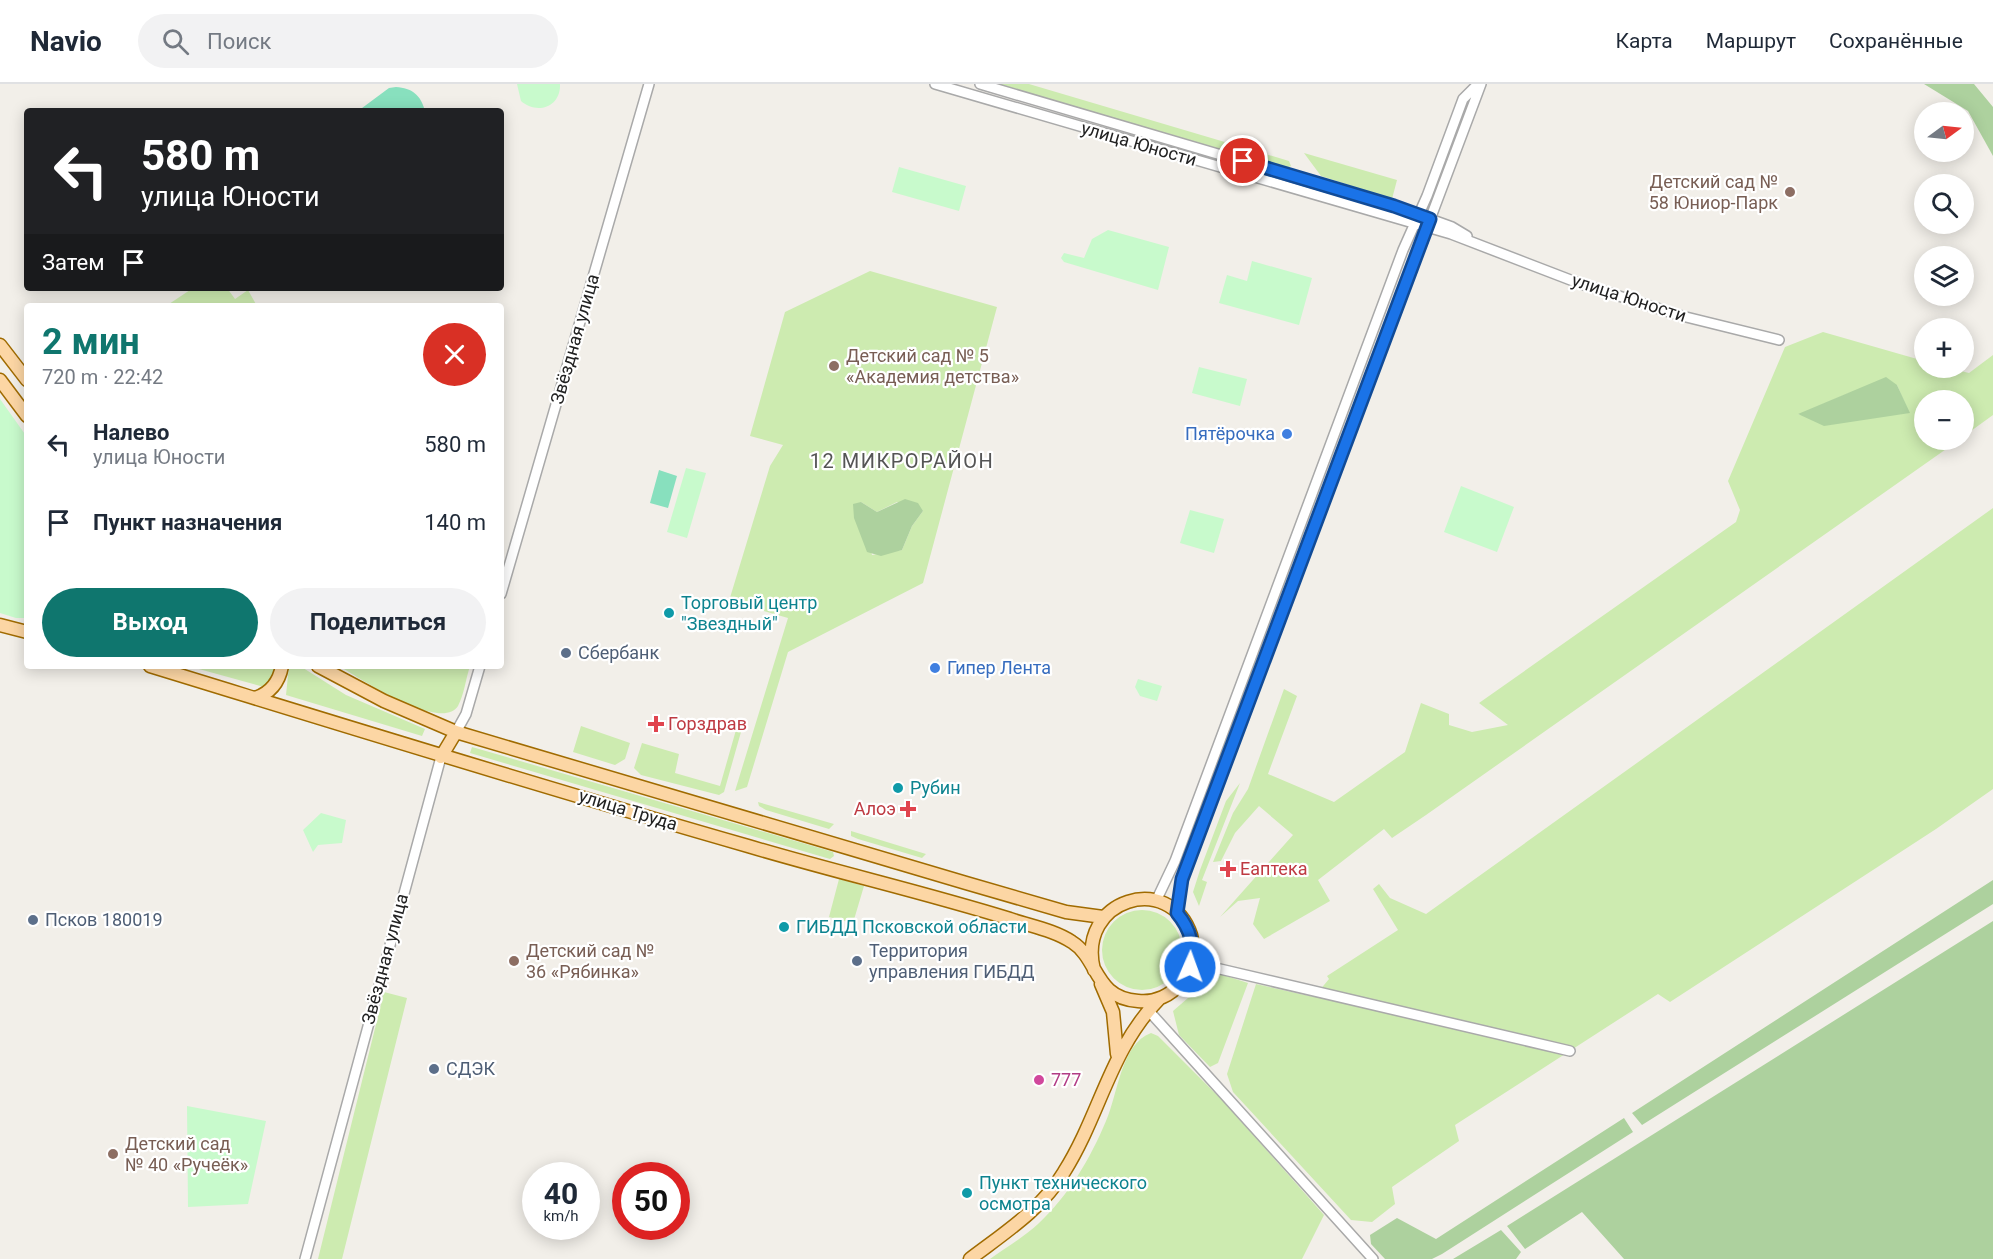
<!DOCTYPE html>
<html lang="ru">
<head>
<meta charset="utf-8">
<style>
	:root { --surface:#fff; --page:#f2f2f3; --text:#1f2937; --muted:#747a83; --line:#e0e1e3; --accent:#0f766e }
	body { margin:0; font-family:Roboto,sans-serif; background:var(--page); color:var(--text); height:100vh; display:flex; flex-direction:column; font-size:22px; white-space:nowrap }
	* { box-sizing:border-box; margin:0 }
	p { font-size:20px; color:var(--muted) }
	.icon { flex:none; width:33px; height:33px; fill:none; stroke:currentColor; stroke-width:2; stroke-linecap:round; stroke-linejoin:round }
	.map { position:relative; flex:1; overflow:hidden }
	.side { position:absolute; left:24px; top:219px; width:480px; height:366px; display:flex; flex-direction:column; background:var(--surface); border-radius:6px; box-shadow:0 3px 15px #0003 }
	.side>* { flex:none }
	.banner { position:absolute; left:24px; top:24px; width:480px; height:183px; border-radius:6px; box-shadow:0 3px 15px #0003; background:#202124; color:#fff; overflow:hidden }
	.needle { width:39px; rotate:75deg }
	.fabs { position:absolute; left:1914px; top:18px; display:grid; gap:12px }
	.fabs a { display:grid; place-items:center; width:60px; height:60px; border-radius:50%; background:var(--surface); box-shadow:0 3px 15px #0003; font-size:30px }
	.speed { position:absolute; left:522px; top:1078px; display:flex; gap:12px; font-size:30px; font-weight:700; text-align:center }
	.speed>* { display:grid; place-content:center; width:78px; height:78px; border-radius:50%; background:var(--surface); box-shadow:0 3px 15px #0003; line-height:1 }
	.speed small { font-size:15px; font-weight:400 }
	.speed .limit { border:9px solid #d22; background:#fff; color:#111 }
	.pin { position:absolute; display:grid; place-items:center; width:51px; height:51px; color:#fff; margin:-26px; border:3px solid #fff; border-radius:50%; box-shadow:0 2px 6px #0007 }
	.me { position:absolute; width:66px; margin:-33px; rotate:2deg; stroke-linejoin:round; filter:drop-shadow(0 0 4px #0008) }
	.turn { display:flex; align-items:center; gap:21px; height:126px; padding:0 18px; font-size:27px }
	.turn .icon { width:78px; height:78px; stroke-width:2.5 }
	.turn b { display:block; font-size:42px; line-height:51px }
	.then { display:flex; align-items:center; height:57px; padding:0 18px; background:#0003; gap:12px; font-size:22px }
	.round { display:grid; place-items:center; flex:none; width:63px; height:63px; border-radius:32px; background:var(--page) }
	.head { display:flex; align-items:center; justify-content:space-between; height:102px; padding:0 18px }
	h1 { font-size:36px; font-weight:700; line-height:45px; color:var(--accent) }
	.action { display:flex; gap:12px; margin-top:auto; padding:12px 18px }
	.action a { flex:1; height:69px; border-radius:36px; background:var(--accent); color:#fff; font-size:24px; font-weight:700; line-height:69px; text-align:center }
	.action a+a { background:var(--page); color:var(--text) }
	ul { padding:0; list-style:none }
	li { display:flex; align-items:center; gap:18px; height:78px; padding:0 18px }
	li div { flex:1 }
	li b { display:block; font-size:22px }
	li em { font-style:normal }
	header { display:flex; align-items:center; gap:36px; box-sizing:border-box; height:84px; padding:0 30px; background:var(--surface); border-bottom:2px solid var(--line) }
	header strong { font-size:28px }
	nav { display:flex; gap:33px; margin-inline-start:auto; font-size:21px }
	.search { width:420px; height:54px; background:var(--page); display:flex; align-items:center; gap:15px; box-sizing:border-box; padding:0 21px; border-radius:33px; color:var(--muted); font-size:22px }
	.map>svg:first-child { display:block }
	.grass { fill:#cdebb0; fill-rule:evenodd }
	.forest { fill:#add19e }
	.park { fill:#c8facc }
	.pitch { fill:#88e0be }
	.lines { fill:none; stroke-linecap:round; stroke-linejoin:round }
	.minor-casing { stroke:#a9a9a9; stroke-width:12 }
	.major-casing { stroke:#a06b00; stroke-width:15 }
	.minor { stroke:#fff; stroke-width:9 }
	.major { stroke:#fcd6a4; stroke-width:12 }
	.route-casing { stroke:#114b97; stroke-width:15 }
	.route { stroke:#1a73e8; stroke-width:10 }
	.education-dot { fill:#8d6e63; stroke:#fff; stroke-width:2 }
	.shop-dot { fill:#3f7fe0; stroke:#fff; stroke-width:2 }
	.culture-dot { fill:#0f9aa8; stroke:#fff; stroke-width:2 }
	.service-dot { fill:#5c6f8a; stroke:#fff; stroke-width:2 }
	.health-dot { fill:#e0444e; stroke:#fff; stroke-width:2 }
	.hotel-dot { fill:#d1479c; stroke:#fff; stroke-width:2 }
	.labels { text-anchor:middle; stroke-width:4.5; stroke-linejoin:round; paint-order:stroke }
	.street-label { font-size:18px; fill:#222; stroke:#fff }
	.education-label { font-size:18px; fill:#785e54; stroke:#fff; text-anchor:start }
	.shop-label { font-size:18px; fill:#366cbe; stroke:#fff; text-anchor:end }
	.culture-label { font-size:18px; fill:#0d838f; stroke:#fff; text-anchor:start }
	.service-label { font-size:18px; fill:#4e5e75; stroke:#fff; text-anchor:start }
	.health-label { font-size:18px; fill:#be3a42; stroke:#fff; text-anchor:start }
	.hotel-label { font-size:18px; fill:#b23c85; stroke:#fff; text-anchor:start }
	.neighbourhood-label { font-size:20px; letter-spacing:1.5px; fill:#555; stroke:#fff }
</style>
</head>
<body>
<header>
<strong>Navio</strong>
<div class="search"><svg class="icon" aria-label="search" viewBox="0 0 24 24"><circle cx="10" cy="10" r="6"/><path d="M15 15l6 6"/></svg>Поиск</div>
<nav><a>Карта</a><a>Маршрут</a><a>Сохранённые</a></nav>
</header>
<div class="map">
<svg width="1993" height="1175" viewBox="0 0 1993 1175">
	<rect width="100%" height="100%" fill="#f2efe9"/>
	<!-- grass -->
	<path class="grass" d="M 997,0 L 1029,0 L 1289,77 L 1291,82 L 1285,85 Z
		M 1304,69 L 1397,96 L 1392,115 L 1321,92 Z
		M 870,187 L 997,223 L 923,499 L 788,568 L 747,703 L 735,707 L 788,534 L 729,517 L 770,382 L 783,361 L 750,352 L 785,228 ZM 861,418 L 877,428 L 897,418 L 923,427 L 912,442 L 902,466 L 872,471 Z
		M 193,204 L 227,204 L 235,215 L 248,206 L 257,222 L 166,222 Z
		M 1823,248 L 1924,277 L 1924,284 L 1949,284 L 1969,289 L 1993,271 L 1993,331 L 1964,352 L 1964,316 L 1924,316 L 1924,356 L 1959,356 L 1426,731 L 1392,754 L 1384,745 L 1318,796 L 1330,817 L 1264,855 L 1253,840 L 1260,814 L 1238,817 L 1220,833 L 1293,751 L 1259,722 L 1235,749 L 1221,777 L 1213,778 L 1233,729 L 1248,705 L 1284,605 L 1297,612 L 1268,690 L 1334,718 L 1405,668 L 1421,619 L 1449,630 L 1449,641 L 1472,648 L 1508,641 L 1479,619 L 1736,438 L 1740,426 L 1728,397 L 1785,263 ZM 1897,301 L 1909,329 L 1798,331 L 1849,309 Z
		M 1993,424 L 1993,705 L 1936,745 L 1670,918 L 1658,910 L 1455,1041 L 1459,1057 L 1392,1103 L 1395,1120 L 1372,1138 L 1351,1136 L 1233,1008 L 1227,990 L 1256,900 L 1314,913 L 1329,895 L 1327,892 L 1398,846 L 1373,805 L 1379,800 L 1390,814 L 1426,830 Z
		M 188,582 L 276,582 L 271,598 L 264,603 Z
		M 289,582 L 300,582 L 346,611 L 425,645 L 422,652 L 286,611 Z
		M 339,582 L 470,582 C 466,594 464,611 458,622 C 441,649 358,593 339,582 Z
		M 581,642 L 630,659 L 625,675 L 615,681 L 573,668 Z
		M 736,646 L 741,648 L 724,708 L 719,711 L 641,691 L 634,684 L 642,659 L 679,670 L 675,689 L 720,702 Z
		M 472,663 L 833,768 L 834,772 L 830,775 L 470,669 Z
		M 1240,699 L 1202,796 L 1207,798 L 1199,822 L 1193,808 L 1200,786 L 1226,717 Z
		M 758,718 L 834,740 L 829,745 L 766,726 L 759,722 Z
		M 851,747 L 926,770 L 922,774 L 858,755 L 851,752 Z
		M 839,795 L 864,802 L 853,839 L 829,833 Z
		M1102 866a40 40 0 1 1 80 0a40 40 0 1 1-80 0Z
		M 1220,890 L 1248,899 L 1218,979 L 1210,983 L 1179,951 L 1173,927 L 1196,907 L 1206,893 Z
		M 384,908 L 407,914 L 342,1175 L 318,1175 Z
		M 1151,949 L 1158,952 L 1222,1016 L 1324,1131 L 1302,1175 L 990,1175 C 1005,1164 1024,1153 1038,1140 C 1069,1111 1090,1075 1106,1037 C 1118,1010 1121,960 1151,949 Z"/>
	<!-- forest -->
	<path class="forest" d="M 1924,0 L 1974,0 L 1993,23 L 1993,72 L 1968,27 Z
		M 1886,293 L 1897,301 L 1910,329 L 1824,342 L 1798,330 Z
		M 905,415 L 918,419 L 923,427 L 912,442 L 902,466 L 881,472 L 867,468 L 854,434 L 853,420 L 861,418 L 877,428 Z
		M 1993,796 L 1993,820 L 1642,1041 L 1632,1029 Z
		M 1993,837 L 1993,1175 L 1624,1175 L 1582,1128 L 1525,1165 L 1507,1142 Z
		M 1624,1034 L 1633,1048 L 1442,1170 L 1432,1175 L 1385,1175 L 1371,1160 L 1370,1151 L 1397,1134 L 1436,1155 Z
		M 1501,1146 L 1521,1168 L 1516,1175 L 1453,1175 Z"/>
	<!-- park -->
	<path class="park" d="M 517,0 L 560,0 C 561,23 537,31 521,17 Z
		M 899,83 L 966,102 L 959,127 L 892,108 Z
		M 1108,146 L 1169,163 L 1158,206 L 1064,178 L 1061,174 L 1064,169 L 1084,174 L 1092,155 Z
		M 1252,177 L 1312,194 L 1299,241 L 1219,219 L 1227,191 L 1247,197 Z
		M 1199,283 L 1247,295 L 1240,322 L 1192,309 Z
		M 0,315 L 27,353 L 27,534 L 16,534 L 0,529 Z
		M 686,384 L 706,389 L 687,454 L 667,448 Z
		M 1461,402 L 1514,423 L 1497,468 L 1444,448 Z
		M 1190,426 L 1224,435 L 1214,469 L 1180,459 Z
		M 1138,595 L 1162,602 L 1157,617 L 1140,612 L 1135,603 Z
		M 321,729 L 346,736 L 342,759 L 318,761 L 313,768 L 303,746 Z
		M 187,1022 L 266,1037 L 248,1120 L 188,1123 Z"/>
	<!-- pitch -->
	<path class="pitch" d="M 396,3 C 412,4 421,11 425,27 L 358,27 L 389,4 Z
		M 659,386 L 677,392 L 668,424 L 650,419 Z"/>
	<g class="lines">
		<!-- minor casing -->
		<g class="minor-casing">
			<path id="minor" d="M 935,0 L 1451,150 L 1581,200 L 1682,232 L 1779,256
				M 980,0 L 1394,122 L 1452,143 L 1467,152
				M 501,510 L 649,0
				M 456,648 L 466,630 L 480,582
				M 1156,817 L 1175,777 L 1403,166 L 1427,112 L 1463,15 L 1478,0
				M 1177,829 L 1182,795 L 1481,0
				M 1190,883 L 1220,885 L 1570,967
				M 1148,926 L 1373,1175
				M 305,1175 L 441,673"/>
		</g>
		<!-- major casing -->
		<g class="major-casing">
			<path id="major" d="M 0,261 L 27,296
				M 0,296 L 27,332
				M 0,541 L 27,548
				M 150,582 C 349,643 548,705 748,762 C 835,788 923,808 1010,835 C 1030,842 1054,846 1072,858 C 1099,875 1094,914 1138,917 C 1173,921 1201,885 1191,851 C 1170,787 1076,815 1094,886
				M 318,582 L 384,617 L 456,648 L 966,799 L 1066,828 L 1103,833
				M 255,614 C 271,609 279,598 282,582
				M 441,673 L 456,648
				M 1101,900 L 1113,928 L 1117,970
				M 970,1175 C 1004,1149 1042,1125 1064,1088 C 1101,1029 1109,967 1159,915"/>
		</g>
		<!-- minor -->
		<use href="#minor" class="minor"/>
		<!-- major -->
		<use href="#major" class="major"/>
	</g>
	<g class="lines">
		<!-- route casing -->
		<g class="route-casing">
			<path id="route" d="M 1190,883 C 1195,862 1191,846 1177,829 L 1182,795 L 1430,135 L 1394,122 L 1243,77"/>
		</g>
		<!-- route -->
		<use href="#route" class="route"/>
	</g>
	<!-- markers -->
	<g class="education-dot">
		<circle cx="1790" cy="108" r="6"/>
		<circle cx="834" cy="282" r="6"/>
		<circle cx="514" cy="877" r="6"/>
		<circle cx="113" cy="1070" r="6"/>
	</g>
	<g class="shop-dot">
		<circle cx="1287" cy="350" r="6"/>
		<circle cx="935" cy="584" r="6"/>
	</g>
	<g class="culture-dot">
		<circle cx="669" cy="529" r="6"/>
		<circle cx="898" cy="704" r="6"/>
		<circle cx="784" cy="843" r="6"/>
		<circle cx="967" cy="1109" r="6"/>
	</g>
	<g class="service-dot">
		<circle cx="566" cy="569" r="6"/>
		<circle cx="33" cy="836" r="6"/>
		<circle cx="857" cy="877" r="6"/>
		<circle cx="434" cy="985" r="6"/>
	</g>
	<g class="health-dot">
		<path d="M653 631h6v6h6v6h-6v6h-6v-6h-6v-6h6z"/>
		<path d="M905 716h6v6h6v6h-6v6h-6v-6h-6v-6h6z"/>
		<path d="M1225 776h6v6h6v6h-6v6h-6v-6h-6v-6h6z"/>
	</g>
	<circle class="hotel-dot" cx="1039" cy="996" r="6"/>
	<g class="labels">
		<!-- street labels -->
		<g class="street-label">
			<text transform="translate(1139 60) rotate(16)" y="6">улица Юности</text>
			<text transform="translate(1629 214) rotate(18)" y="6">улица Юности</text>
			<text transform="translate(575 255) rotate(-74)" y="6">Звёздная улица</text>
			<text transform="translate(628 726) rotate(17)" y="6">улица Труда</text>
			<text transform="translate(385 875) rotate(-75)" y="6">Звёздная улица</text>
		</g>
		<!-- education labels -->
		<g class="education-label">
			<text x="1778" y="104" text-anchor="end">Детский сад №<tspan x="1778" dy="21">58 Юниор-Парк</tspan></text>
			<text x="846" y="278">Детский сад № 5<tspan x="846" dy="21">«Академия детства»</tspan></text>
			<text x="526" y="873">Детский сад №<tspan x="526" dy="21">36 «Рябинка»</tspan></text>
			<text x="125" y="1066">Детский сад<tspan x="125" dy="21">№ 40 «Ручеёк»</tspan></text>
		</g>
		<!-- shop labels -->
		<g class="shop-label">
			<text x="1275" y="356">Пятёрочка</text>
			<text x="947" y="590" text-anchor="start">Гипер Лента</text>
		</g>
		<!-- culture labels -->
		<g class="culture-label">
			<text x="681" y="525">Торговый центр<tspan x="681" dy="21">"Звездный"</tspan></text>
			<text x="910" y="710">Рубин</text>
			<text x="796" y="849">ГИБДД Псковской области</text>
			<text x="979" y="1105">Пункт технического<tspan x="979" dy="21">осмотра</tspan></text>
		</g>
		<!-- service labels -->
		<g class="service-label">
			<text x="578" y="575">Сбербанк</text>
			<text x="45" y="842">Псков 180019</text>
			<text x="869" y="873">Территория<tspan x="869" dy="21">управления ГИБДД</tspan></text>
			<text x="446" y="991">СДЭК</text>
		</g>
		<!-- health labels -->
		<g class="health-label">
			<text x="668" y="646">Горздрав</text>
			<text x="896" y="731" text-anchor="end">Алоэ</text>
			<text x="1240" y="791">Еаптека</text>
		</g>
		<!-- hotel labels -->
		<g class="hotel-label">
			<text x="1051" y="1002">777</text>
		</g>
		<!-- neighbourhood labels -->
		<g class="neighbourhood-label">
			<text x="902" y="384">12 МИКРОРАЙОН</text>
		</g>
	</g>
</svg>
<div class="fabs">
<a><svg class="needle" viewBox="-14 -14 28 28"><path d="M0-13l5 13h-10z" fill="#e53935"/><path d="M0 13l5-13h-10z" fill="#747a83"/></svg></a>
<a><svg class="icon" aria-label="search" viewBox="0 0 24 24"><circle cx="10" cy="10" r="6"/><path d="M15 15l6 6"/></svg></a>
<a><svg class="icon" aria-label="layers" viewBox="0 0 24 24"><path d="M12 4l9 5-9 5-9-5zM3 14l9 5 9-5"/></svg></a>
<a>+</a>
<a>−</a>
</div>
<div class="speed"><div>40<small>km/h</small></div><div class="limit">50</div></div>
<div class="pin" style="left:1243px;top:77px;background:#d93025"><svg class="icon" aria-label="arrive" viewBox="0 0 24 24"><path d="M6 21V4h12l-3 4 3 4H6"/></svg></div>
<svg class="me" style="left:1190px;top:883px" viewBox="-20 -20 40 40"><circle r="17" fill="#1a73e8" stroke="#fff" stroke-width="3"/><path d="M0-11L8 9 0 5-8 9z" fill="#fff"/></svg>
<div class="banner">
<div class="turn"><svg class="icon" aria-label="left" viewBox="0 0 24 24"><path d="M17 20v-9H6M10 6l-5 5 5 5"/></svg><div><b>580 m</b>улица Юности</div></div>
<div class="then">Затем<svg class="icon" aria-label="arrive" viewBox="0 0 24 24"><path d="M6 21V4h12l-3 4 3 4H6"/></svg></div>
</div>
<section class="side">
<div class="head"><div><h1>2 мин</h1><p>720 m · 22:42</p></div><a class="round" style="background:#d93025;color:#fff"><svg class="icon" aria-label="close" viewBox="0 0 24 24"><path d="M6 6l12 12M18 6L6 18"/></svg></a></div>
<ul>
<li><svg class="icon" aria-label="left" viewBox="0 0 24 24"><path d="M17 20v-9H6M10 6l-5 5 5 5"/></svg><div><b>Налево</b><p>улица Юности</p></div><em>580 m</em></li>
<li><svg class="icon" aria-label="arrive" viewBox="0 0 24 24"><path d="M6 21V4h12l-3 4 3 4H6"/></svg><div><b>Пункт назначения</b></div><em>140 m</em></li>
</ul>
<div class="action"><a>Выход</a><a>Поделиться</a></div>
</section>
</div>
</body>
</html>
